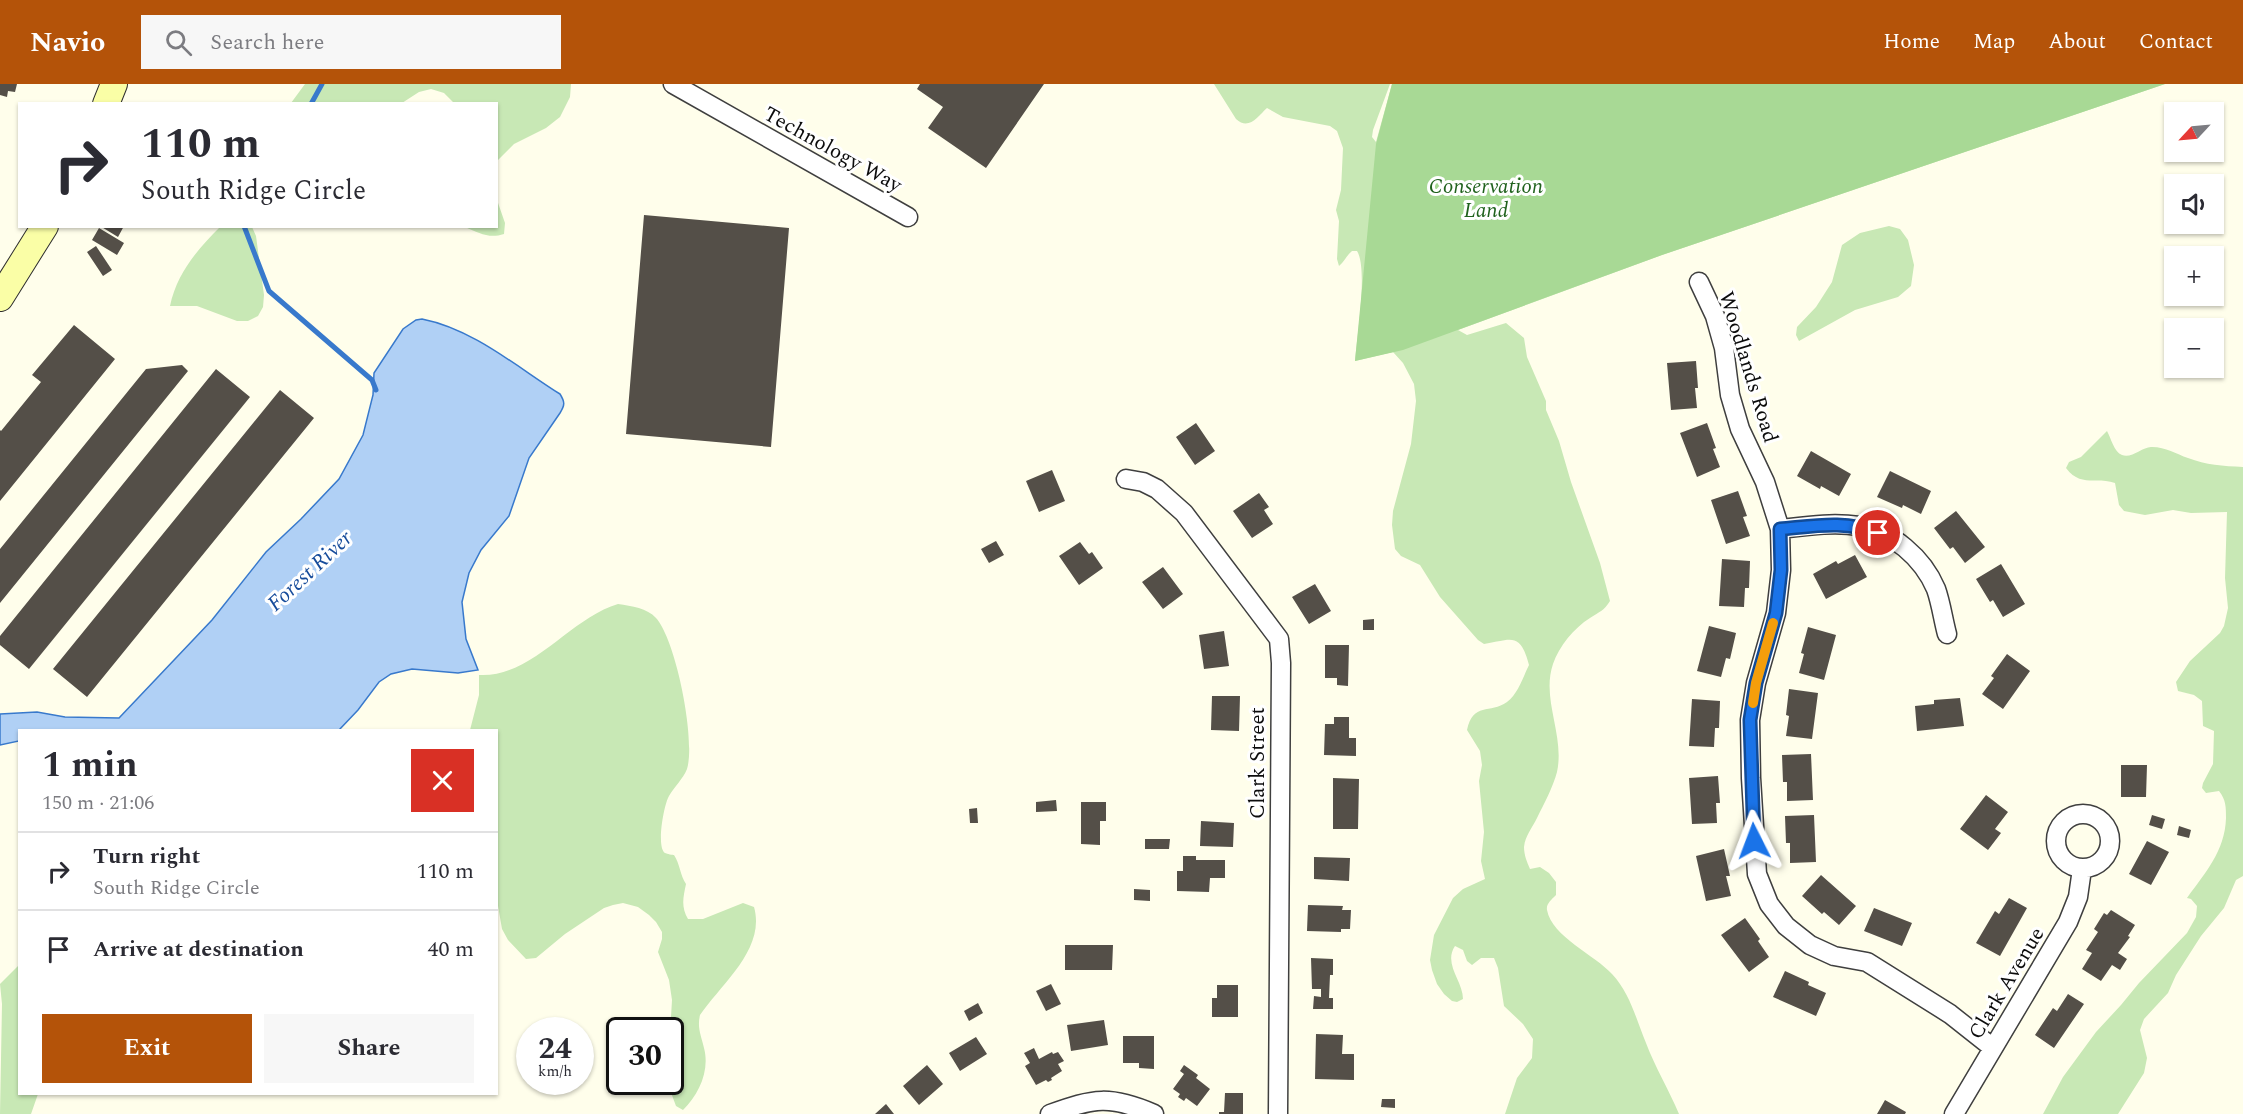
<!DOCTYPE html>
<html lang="en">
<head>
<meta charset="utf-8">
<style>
	:root { --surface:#fff; --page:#f7f7f7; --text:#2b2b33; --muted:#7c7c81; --line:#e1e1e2; --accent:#b45309 }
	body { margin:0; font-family:Spectral,serif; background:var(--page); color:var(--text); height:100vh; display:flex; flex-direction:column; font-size:22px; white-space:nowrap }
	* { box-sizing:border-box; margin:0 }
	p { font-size:20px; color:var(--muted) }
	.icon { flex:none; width:33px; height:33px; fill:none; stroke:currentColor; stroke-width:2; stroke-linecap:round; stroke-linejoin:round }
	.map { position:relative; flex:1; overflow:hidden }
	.details { position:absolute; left:18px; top:645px; width:480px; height:366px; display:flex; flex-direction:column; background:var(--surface); border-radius:0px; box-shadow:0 2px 4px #0004 }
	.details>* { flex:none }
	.hud { position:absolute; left:18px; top:18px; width:480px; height:126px; border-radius:0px; box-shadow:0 2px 4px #0004; background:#fff; color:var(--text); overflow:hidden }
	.needle { width:39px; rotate:244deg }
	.fabs { position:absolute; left:2164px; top:18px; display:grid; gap:12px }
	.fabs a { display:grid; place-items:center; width:60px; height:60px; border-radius:0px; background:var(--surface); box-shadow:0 2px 4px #0004; font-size:30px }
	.speed { position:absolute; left:516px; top:933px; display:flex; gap:12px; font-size:30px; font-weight:700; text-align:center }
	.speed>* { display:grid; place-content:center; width:78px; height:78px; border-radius:50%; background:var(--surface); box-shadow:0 2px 4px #0004; line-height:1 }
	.speed small { font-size:15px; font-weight:400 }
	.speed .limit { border:3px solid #111; border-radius:9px; background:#fff; color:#111 }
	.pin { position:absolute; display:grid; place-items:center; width:51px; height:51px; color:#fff; margin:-26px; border:3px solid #fff; border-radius:50%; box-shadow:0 2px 6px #0007 }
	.me { position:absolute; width:66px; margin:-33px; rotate:357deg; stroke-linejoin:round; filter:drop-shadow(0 0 4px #0008) }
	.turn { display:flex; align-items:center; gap:21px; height:126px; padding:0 24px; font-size:27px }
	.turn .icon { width:78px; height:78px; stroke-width:2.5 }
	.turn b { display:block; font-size:42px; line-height:51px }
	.round { display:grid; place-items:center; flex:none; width:63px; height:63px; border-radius:0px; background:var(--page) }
	.head { display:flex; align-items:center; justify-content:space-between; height:102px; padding:0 24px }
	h1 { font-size:36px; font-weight:700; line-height:45px }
	.action { display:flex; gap:12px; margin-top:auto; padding:12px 24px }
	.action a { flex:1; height:69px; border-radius:0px; background:var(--accent); color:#fff; font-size:24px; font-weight:700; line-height:69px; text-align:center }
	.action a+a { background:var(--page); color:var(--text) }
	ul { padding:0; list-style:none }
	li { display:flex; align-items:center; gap:18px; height:78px; padding:0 24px; border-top:2px solid var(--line) }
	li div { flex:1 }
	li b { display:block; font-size:22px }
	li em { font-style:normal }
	header { display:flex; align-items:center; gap:36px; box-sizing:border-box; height:84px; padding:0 30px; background:var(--accent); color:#fff }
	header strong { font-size:28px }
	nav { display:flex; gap:33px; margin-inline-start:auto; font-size:21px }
	.search { width:420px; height:54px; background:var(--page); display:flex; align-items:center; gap:15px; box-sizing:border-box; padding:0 21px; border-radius:0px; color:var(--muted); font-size:22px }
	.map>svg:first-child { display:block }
	.green { fill:#c8e8b5 }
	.forest { fill:#a8d995 }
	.water { fill:#b0d0f5; stroke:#3879cc; stroke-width:1.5 }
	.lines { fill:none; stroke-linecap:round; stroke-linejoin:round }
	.stream { stroke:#3879cc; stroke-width:5 }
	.building { fill:#544f48 }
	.street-casing { stroke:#3f3f3f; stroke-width:21 }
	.secondary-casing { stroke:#2e2e2e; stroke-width:28 }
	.street { stroke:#fff; stroke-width:18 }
	.secondary { stroke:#fafea6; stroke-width:26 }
	.route-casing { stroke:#114b97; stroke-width:15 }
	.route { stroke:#1a73e8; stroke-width:10 }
	.slow { stroke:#f59e0b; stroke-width:10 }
	.labels { text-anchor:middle; stroke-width:6; stroke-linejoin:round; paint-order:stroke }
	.street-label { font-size:21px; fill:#0c0c0c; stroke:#fff }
	.park-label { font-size:21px; font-style:italic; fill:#20621d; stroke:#fff }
	.water-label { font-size:22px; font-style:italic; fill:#174c9b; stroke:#fff }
</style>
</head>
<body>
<header>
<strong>Navio</strong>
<div class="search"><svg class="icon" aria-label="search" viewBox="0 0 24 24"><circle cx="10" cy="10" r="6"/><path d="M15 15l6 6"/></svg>Search here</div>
<nav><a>Home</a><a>Map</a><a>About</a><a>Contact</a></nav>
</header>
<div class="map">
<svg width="2243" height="1030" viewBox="0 0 2243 1030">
	<rect width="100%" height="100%" fill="#fffeeb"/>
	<!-- green -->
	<path class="green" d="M 305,0 L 571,0 L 570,13 L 560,33 L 546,44 L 514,60 L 497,77 L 496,20 L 454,19 L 444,9 L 431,5 L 419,8 L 402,19 L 291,19 Z
		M 1214,0 L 1390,0 L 1373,46 L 1372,53 L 1376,58 L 1392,0 L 2165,0 L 1662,171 L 1458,246 L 1467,251 L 1506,239 L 1524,254 L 1527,273 L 1546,317 L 1546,326 L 1559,357 L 1571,398 L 1600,479 L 1610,517 C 1604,527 1599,528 1590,534 C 1574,544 1559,562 1553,580 C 1541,615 1565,651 1557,688 C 1553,703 1544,720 1537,734 C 1532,744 1525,752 1524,763 C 1524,771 1527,778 1530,785 L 1540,783 L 1549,789 L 1556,798 L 1556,811 C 1551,816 1546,820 1547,826 C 1552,853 1595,871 1612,890 C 1630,909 1636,935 1646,959 C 1655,983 1669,1006 1679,1030 L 1505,1030 L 1517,994 L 1532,974 L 1533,955 L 1523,940 L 1504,922 L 1498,884 L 1494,874 L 1481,874 L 1472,881 L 1467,877 L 1463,866 L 1455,862 C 1443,880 1463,897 1463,915 L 1457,918 L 1452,917 L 1444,910 L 1437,900 L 1432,886 L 1430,876 L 1434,851 L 1453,814 L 1463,805 L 1485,795 L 1481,777 L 1484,748 L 1479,697 L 1482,681 L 1480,667 L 1467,646 C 1473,618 1490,630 1507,618 C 1518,610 1523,593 1529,581 C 1520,547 1511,556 1484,560 L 1478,556 L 1440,513 L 1420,481 L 1401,472 L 1395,465 L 1392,441 L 1393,427 L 1411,360 L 1416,317 L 1414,300 L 1403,279 L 1393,268 L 1355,277 C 1357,254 1368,184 1357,167 L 1352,167 C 1346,172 1345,177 1339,182 L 1337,175 L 1339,137 L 1336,126 L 1341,106 L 1343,64 L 1337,47 L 1330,42 L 1283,33 L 1267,24 C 1258,32 1249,47 1236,35 Z
		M 497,116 L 505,139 L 504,150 C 489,155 479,149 465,143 L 496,142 Z
		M 1889,142 L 1900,145 L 1908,156 L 1914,181 L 1911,202 L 1898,213 L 1855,226 L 1799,257 L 1796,251 L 1797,243 L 1816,223 L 1832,198 L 1842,161 L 1860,149 Z
		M 220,143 L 252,143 L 256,152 L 264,211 L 263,223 L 258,232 L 248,237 L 237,237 L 197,222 L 170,222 C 177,189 197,166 220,143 Z
		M 2107,347 C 2111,354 2114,368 2122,371 C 2132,375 2143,362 2152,363 C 2166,363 2176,370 2188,374 C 2206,381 2223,382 2243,383 L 2243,792 L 2236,796 L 2224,824 L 2201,852 L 2176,891 L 2168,909 L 2144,935 L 2140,946 L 2147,974 L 2144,989 L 2118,1030 L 2043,1030 L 2063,993 L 2096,948 L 2121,921 L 2139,899 L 2187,849 L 2196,833 L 2197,822 L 2191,815 L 2187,814 C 2205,789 2225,767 2226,734 C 2226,723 2226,716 2219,707 L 2206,709 L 2202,704 L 2203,699 L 2213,680 L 2214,647 L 2203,642 L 2202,617 L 2194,611 L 2178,607 L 2176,598 L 2190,577 L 2220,549 L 2224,542 L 2228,524 L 2225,494 L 2227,428 L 2191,429 L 2173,426 L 2145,431 L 2124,427 L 2119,421 L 2115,399 C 2096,392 2081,404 2066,384 L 2069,378 L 2081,373 Z
		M 618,520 C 632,522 647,524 656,534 C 676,556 696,656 687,685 C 683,695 674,703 669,712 C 664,720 656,763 665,769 C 667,770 673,771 674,771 C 680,780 680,791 686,800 C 683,814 681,823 688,835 L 703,835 L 743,819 L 754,823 C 766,865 721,900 700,931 C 697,944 701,951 704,964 C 710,987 699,1010 683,1026 L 676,1022 L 667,998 L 670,998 L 671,982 L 676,975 L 677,954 L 671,933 L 672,916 L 669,896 L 658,868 L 662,855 L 662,848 L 656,838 L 649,831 L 638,823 L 623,819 L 613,821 L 604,824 L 565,850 L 536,874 L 526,875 L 508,856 L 502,845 L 497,816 L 496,646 L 470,646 L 479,611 L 479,591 C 532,594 570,534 618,520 Z
		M 19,881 L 20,1010 L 38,1010 L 31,1030 L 0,1030 L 2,920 L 0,900 Z"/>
	<!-- forest -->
	<path class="forest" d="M 1392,0 L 2165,0 L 1662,171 L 1403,266 L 1355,277 L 1376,60 Z"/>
	<!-- water -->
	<path class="water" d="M 422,235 C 473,245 517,283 560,310 C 565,318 565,321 560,329 L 529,374 L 509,432 L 481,466 L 469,489 L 462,518 L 466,555 L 478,586 L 458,589 L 412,585 L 391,590 L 379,598 L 358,626 L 339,646 L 20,646 L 19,657 L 0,661 L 0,630 L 37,628 L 65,633 L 119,634 L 212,536 L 266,468 L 301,435 L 339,395 L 363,351 L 373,311 L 374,289 L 403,245 L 416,236 Z"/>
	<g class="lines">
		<!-- stream -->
		<path class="stream" d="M 311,20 L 322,0
			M 244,142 L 269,207 L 372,296 L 376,306"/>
	</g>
	<!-- building -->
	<path class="building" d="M 0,0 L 17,0 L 15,8 L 8,7 L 7,13 L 0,11 Z
		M 920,0 L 1044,0 L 986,84 L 928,44 L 943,23 L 917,5 Z
		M 644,131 L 789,144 L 771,363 L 626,350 Z
		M 100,142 L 124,142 L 118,153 Z
		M 99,144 L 124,159 L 117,171 L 92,156 Z
		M 96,162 L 112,186 L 103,192 L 87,168 Z
		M 74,241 L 115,275 L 0,417 L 0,346 L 1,347 L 41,298 L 32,291 Z
		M 1696,277 L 1698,304 L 1695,304 L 1697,324 L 1671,326 L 1667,279 Z
		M 182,281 L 188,287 L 0,519 L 0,465 L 146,285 Z
		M 216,285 L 250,313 L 29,585 L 0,561 L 0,552 Z
		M 280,306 L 314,334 L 87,613 L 53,585 Z
		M 1196,339 L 1215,367 L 1195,381 L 1176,353 Z
		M 1707,339 L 1716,364 L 1713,365 L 1720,383 L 1697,393 L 1680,349 Z
		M 1811,367 L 1851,390 L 1839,412 L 1821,402 L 1820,405 L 1797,392 Z
		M 1052,386 L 1065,417 L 1039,428 L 1026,397 Z
		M 1890,387 L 1931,407 L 1921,430 L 1903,421 L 1902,424 L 1877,413 Z
		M 1738,407 L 1747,432 L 1743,433 L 1750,452 L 1726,460 L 1711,416 Z
		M 1259,409 L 1269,423 L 1264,426 L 1273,440 L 1252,454 L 1233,427 Z
		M 1956,427 L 1985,463 L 1965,479 L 1953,463 L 1950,465 L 1934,444 Z
		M 996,457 L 1004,471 L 989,479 L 981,465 Z
		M 1080,458 L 1089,470 L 1092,468 L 1103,484 L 1079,501 L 1059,472 Z
		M 1855,471 L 1867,493 L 1826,515 L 1813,490 L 1836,477 L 1838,480 Z
		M 1722,475 L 1750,477 L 1749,504 L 1745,504 L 1744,523 L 1719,522 Z
		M 2001,480 L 2025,520 L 2003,533 L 1993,516 L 1990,518 L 1976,495 Z
		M 1163,483 L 1183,510 L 1163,525 L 1142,498 Z
		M 1315,500 L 1331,527 L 1309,540 L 1292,513 Z
		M 1374,535 L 1374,546 L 1363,546 L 1363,536 Z
		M 1709,542 L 1736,549 L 1730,575 L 1726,574 L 1721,593 L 1697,587 Z
		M 1808,543 L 1836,551 L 1824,596 L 1799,589 L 1804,570 L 1801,569 Z
		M 1224,547 L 1229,582 L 1204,585 L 1199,551 Z
		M 1325,561 L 1349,561 L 1348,602 L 1337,601 L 1337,594 L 1325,594 Z
		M 2007,570 L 2030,587 L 2003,625 L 1982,610 L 1994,594 L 1991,592 Z
		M 1789,605 L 1818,609 L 1812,655 L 1786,652 L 1789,632 L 1786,631 Z
		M 1212,612 L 1240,612 L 1239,647 L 1211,646 Z
		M 1960,614 L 1964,642 L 1917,647 L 1915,622 L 1934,620 L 1934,616 Z
		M 1692,615 L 1720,617 L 1719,644 L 1715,644 L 1714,663 L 1689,662 Z
		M 1334,633 L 1349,633 L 1349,654 L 1356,654 L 1356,672 L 1324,671 L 1325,640 L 1334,640 Z
		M 1811,670 L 1813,716 L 1787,717 L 1787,698 L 1783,698 L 1782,671 Z
		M 2121,681 L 2147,681 L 2146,713 L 2121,713 Z
		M 1718,692 L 1720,719 L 1716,719 L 1717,739 L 1692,740 L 1689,694 Z
		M 1333,694 L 1359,695 L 1358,745 L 1333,745 Z
		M 1986,711 L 2008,728 L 1995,745 L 2001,749 L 1988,766 L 1960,745 Z
		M 1056,716 L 1057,727 L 1036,728 L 1036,718 Z
		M 1081,718 L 1106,718 L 1106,737 L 1100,737 L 1100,761 L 1081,760 Z
		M 977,724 L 978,739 L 970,739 L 969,725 Z
		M 1814,731 L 1816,778 L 1790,779 L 1790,759 L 1786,759 L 1785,732 Z
		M 2152,731 L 2165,735 L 2162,745 L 2149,741 Z
		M 1201,737 L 1234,739 L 1233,763 L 1200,762 Z
		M 2179,742 L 2191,746 L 2189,754 L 2177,751 Z
		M 1145,755 L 1170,755 L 1169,765 L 1145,765 Z
		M 2147,757 L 2169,768 L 2151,801 L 2129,790 Z
		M 1724,765 L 1730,792 L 1726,792 L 1731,812 L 1706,817 L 1696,772 Z
		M 1183,772 L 1196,772 L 1196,776 L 1225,776 L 1225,794 L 1210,794 L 1209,808 L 1177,807 L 1177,787 L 1183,787 Z
		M 1314,773 L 1350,774 L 1349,797 L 1314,795 Z
		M 1821,791 L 1856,822 L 1839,841 L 1824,828 L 1822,830 L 1802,812 Z
		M 1134,805 L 1150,806 L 1150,817 L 1134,816 Z
		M 2009,814 L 2027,824 L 2000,872 L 1976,859 L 1995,827 L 1999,830 Z
		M 1308,821 L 1343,822 L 1342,826 L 1351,826 L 1350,845 L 1341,845 L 1341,848 L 1307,847 Z
		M 1874,824 L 1912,839 L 1902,862 L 1864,847 Z
		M 2111,826 L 2135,841 L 2128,852 L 2130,853 L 2118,869 L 2127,875 L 2120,886 L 2112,881 L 2101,897 L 2082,885 L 2092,869 L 2086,866 L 2098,848 L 2094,845 L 2104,829 L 2107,831 Z
		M 1745,834 L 1760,855 L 1758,857 L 1769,873 L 1749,888 L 1721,851 Z
		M 1065,861 L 1113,861 L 1112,886 L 1065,886 Z
		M 1311,874 L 1333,875 L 1333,891 L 1330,891 L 1329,914 L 1333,914 L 1333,925 L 1313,925 L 1314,912 L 1321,913 L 1321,905 L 1312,905 Z
		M 1785,887 L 1809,898 L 1808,901 L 1826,909 L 1816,932 L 1773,913 Z
		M 1051,900 L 1061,920 L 1046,927 L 1036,907 Z
		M 1217,901 L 1238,901 L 1238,933 L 1212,933 L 1212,914 L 1217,914 Z
		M 2068,910 L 2084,920 L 2054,964 L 2035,951 L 2053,924 L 2057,927 Z
		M 978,919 L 983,929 L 969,937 L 964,927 Z
		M 1104,936 L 1108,961 L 1071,967 L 1067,941 Z
		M 1316,950 L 1343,951 L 1342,970 L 1354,970 L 1354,996 L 1315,995 Z
		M 1123,952 L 1154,952 L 1154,985 L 1139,984 L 1139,979 L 1123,979 Z
		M 976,953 L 987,970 L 960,987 L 949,969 Z
		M 1034,964 L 1039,975 L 1052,968 L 1053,970 L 1058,968 L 1064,977 L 1058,980 L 1062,987 L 1051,994 L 1052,996 L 1048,998 L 1046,996 L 1036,1001 L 1025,982 L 1030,979 L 1024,969 Z
		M 927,981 L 943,1000 L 919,1021 L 903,1002 Z
		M 1184,981 L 1198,991 L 1196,994 L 1210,1005 L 1197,1022 L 1186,1014 L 1184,1017 L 1178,1013 L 1180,1010 L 1173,1005 L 1184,990 L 1180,987 Z
		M 1225,1009 L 1243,1009 L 1243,1030 L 1219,1030 L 1219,1028 L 1224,1028 Z
		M 1382,1015 L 1395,1015 L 1395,1024 L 1381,1023 Z
		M 1885,1016 L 1906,1028 L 1905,1030 L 1877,1030 Z
		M 886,1020 L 894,1030 L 875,1030 Z"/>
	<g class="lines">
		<!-- street casing -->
		<g class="street-casing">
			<path id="street" d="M 673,0 L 908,133
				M 1699,198 L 1715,232 L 1724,264 L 1730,311 L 1740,345 L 1765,398 L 1780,445 L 1781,486 L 1776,529 L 1756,599 L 1750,636 L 1751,694 L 1757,790 L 1769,820 L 1786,842 L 1810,861 L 1834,872 L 1867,878 L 1950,930 L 1993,964
				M 1126,395 L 1143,398 L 1157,405 L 1184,429 L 1279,555 L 1281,579 L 1278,1030
				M 1780,445 C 1806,442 1833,438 1859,442 C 1892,447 1923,474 1936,505 C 1941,519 1943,535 1947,550
				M2056 757a27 27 0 1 1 54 0a27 27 0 1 1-54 0Z
				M 1050,1030 C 1094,1014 1110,1011 1154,1030
				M 1954,1030 L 2068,838 L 2078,813 L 2082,785"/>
		</g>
		<!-- secondary casing -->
		<g class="secondary-casing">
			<path id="secondary" d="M 106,20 L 114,0
				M 0,214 L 45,142"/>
		</g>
		<!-- street -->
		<use href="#street" class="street"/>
		<!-- secondary -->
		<use href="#secondary" class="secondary"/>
	</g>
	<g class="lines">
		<!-- route casing -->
		<g class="route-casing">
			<path id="route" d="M 1754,757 L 1750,636 L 1756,599 L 1776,529 L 1781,486 L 1780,445 C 1815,442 1845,436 1878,449"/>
		</g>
		<!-- route -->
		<use href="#route" class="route"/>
		<!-- slow -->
		<path class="slow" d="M 1753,619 L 1756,599 L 1773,539"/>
	</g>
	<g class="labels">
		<!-- street labels -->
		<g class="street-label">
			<text transform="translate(833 65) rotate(29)" y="7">Technology Way</text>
			<text transform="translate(1749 283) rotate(73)" y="7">Woodlands Road</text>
			<text transform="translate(1257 679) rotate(-90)" y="7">Clark Street</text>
			<text transform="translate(2006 899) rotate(-59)" y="7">Clark Avenue</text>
		</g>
		<!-- park labels -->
		<g class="park-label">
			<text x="1486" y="109">Conservation<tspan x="1486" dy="24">Land</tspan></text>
		</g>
		<!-- water labels -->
		<g class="water-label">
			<text transform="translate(309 486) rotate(-43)" y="8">Forest River</text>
		</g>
	</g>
</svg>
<div class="fabs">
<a><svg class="needle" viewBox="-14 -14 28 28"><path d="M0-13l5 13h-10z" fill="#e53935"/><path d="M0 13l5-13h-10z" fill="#7c7c81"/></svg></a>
<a><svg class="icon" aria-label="sound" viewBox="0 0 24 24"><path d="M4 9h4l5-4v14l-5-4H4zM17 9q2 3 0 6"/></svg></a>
<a>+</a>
<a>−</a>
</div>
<div class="speed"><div>24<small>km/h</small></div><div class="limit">30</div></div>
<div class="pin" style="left:1878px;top:449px;background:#d93025"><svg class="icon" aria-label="arrive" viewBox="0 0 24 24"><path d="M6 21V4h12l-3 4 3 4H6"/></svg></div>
<svg class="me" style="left:1754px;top:757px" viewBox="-20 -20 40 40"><path d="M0-17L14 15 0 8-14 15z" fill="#1a73e8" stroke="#fff" stroke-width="4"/></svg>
<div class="hud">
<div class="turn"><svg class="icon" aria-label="right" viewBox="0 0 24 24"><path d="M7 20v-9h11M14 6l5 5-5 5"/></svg><div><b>110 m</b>South Ridge Circle</div></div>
</div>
<section class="details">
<div class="head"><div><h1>1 min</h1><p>150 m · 21:06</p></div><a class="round" style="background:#d93025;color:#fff"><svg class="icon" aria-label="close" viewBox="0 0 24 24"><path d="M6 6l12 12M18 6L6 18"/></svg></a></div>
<ul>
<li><svg class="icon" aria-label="right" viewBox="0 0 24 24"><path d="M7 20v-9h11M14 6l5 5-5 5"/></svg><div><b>Turn right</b><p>South Ridge Circle</p></div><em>110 m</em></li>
<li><svg class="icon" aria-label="arrive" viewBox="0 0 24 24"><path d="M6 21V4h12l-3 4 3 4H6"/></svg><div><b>Arrive at destination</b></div><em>40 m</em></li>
</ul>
<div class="action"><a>Exit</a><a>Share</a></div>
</section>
</div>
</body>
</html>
